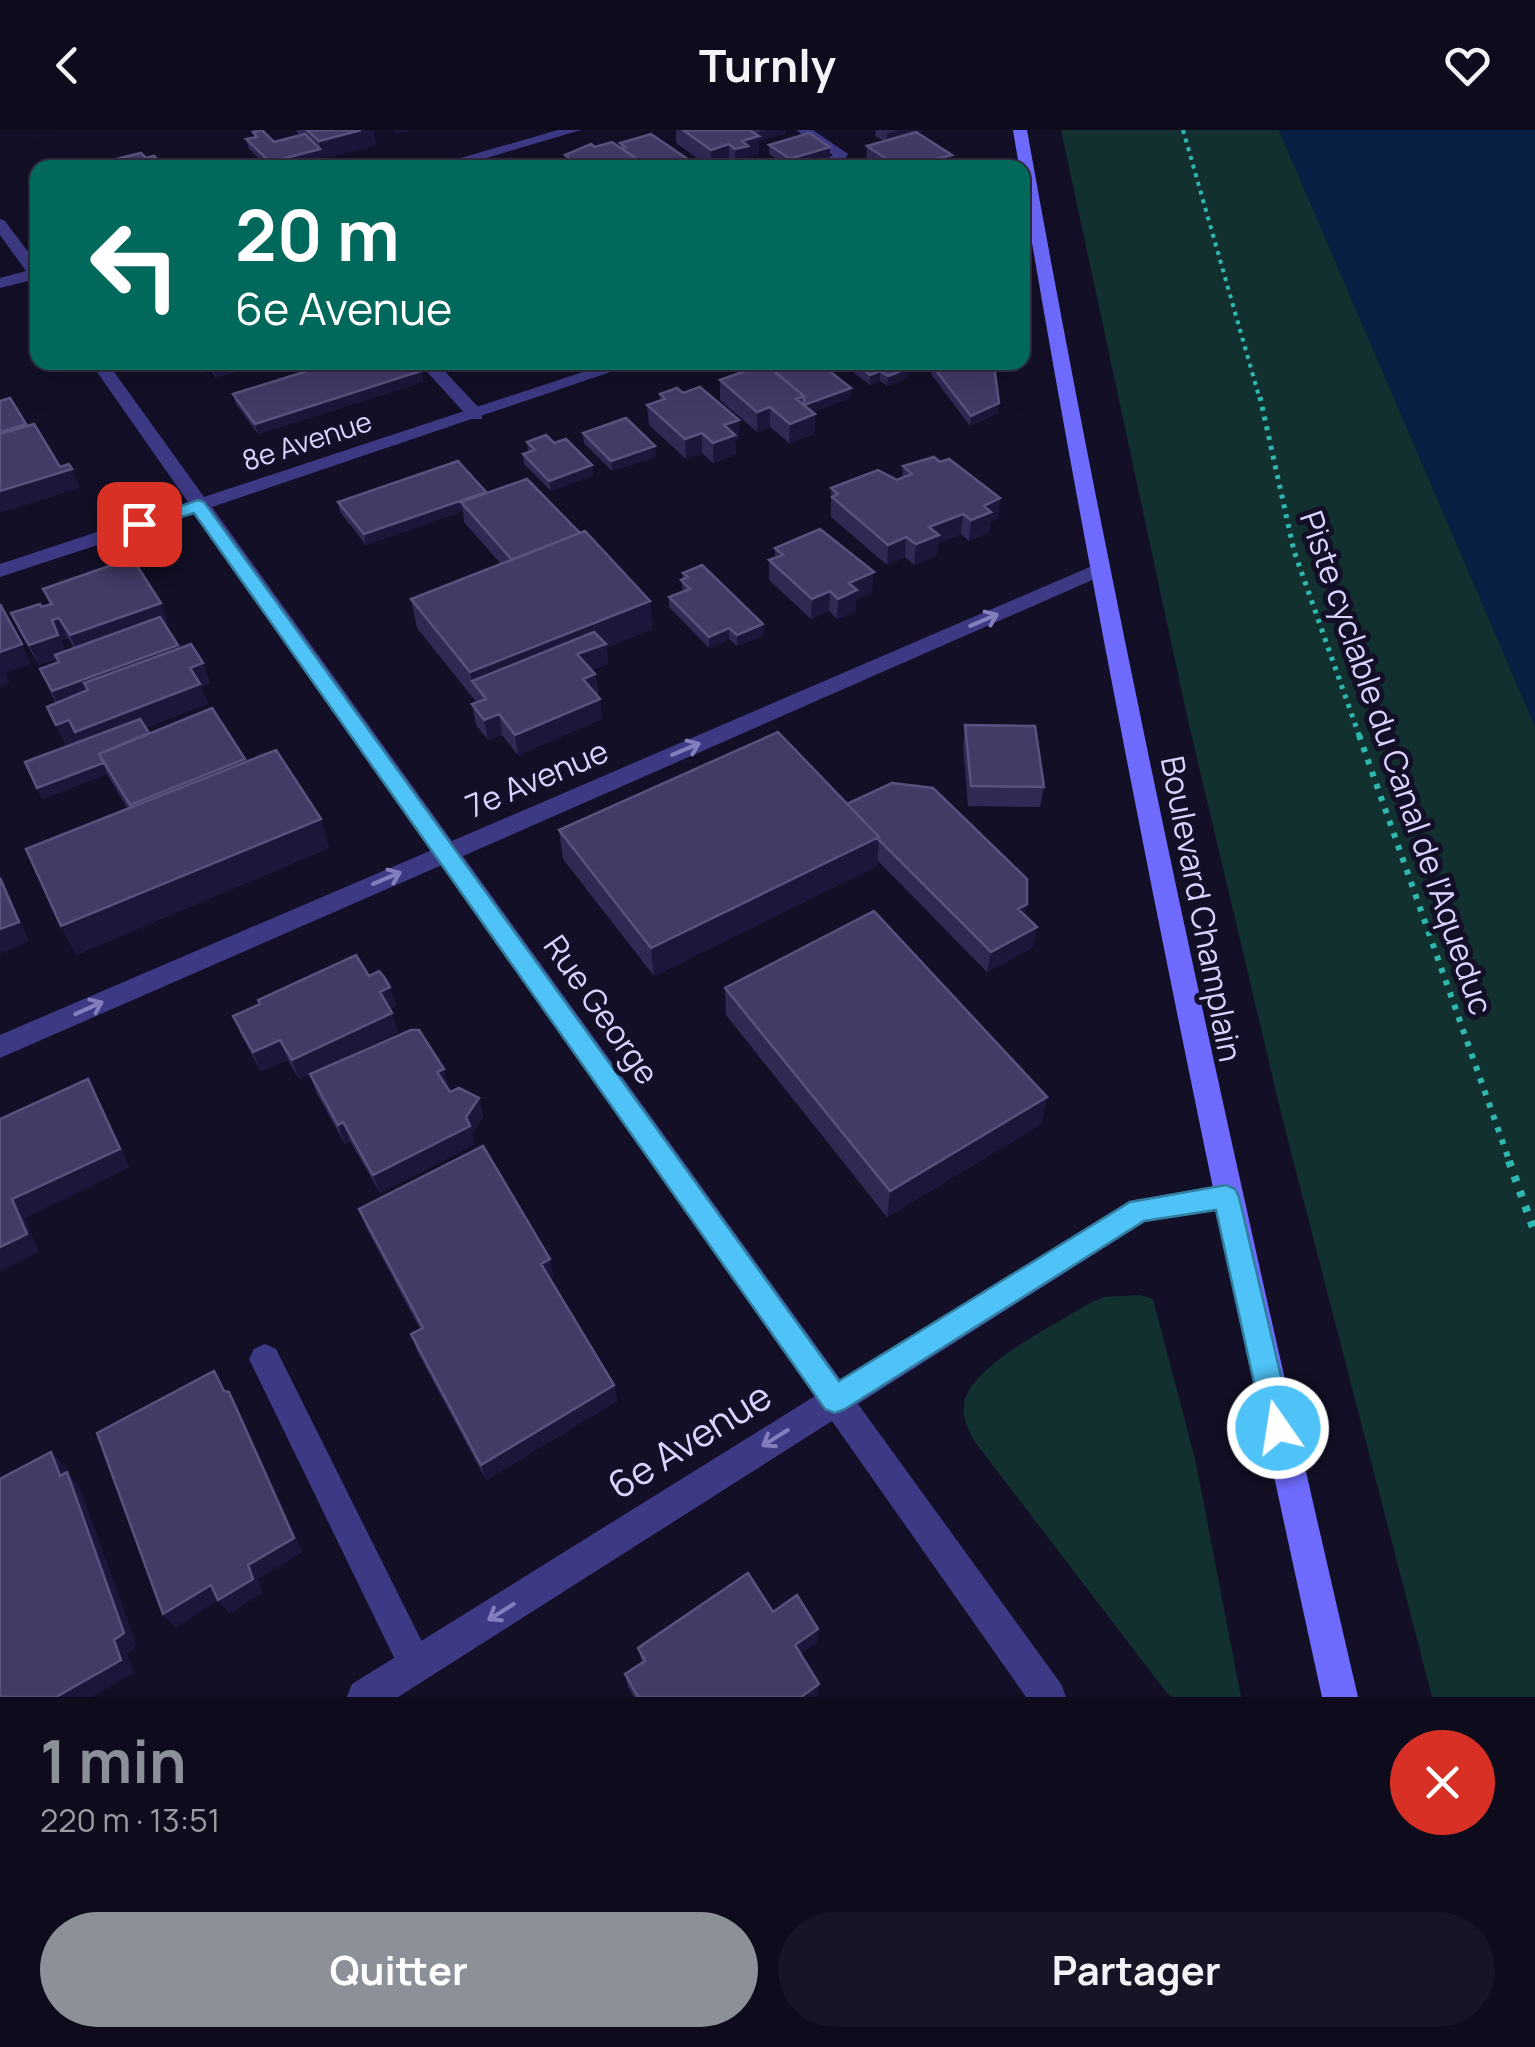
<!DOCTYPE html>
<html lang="fr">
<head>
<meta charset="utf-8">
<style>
	:root { --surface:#0e0b1c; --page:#171425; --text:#f1f3f6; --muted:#9b9ba3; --line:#2e2b3b; --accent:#8c9099 }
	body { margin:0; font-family:Manrope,sans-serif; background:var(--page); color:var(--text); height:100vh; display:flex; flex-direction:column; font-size:38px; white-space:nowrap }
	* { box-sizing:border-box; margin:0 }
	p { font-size:32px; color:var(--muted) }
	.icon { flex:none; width:55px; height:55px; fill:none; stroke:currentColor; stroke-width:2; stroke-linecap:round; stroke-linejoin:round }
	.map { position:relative; height:1567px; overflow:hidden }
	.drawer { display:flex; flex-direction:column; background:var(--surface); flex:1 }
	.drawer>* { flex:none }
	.guide { position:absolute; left:30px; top:30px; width:1000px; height:210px; border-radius:20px; box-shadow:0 10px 40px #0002,0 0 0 2px var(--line); background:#00695c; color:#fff; overflow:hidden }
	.pin { position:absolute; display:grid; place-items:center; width:85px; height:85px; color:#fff; margin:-42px; border-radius:20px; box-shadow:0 5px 15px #0006 }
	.me { position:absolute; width:110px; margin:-55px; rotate:347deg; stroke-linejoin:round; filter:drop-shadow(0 0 8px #0008) }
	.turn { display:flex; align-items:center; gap:35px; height:210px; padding:0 40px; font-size:45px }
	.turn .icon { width:130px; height:130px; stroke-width:2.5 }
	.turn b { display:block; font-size:70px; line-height:85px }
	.round { display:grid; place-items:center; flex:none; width:105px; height:105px; border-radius:52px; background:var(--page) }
	.overview { display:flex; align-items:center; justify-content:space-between; height:170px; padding:0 40px }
	h1 { font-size:60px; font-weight:700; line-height:75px; color:var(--accent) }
	.action { display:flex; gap:20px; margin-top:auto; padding:20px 40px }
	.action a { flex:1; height:115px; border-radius:60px; background:var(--accent); color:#fff; font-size:40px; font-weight:700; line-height:115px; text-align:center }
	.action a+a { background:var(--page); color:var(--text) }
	header { display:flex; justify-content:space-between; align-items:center; height:130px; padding:0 40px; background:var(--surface); font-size:45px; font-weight:700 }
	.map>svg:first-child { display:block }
	.green { fill:#12302f }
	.water { fill:#0a1f44 }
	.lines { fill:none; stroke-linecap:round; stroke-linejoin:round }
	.path-far3 { stroke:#2fb8b0; stroke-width:4; stroke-dasharray:4 5; stroke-linecap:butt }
	.path-far2 { stroke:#2fb8b0; stroke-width:5; stroke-dasharray:4 6; stroke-linecap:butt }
	.path-far1 { stroke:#2fb8b0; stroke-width:6; stroke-dasharray:5 8; stroke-linecap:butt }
	.path { stroke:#2fb8b0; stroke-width:8; stroke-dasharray:6 10; stroke-linecap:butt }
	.service { fill:#3d3a85; fill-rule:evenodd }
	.minor { fill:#3d3a85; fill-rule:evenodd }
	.secondary { fill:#6f6bff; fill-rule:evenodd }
	.wall { fill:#312854; fill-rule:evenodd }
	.shaded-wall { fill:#1d163a }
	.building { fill:#433a66; stroke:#5a527e; stroke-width:2.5 }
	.oneway { stroke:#837fbc }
	.route { fill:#4fc3f7; stroke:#337fa1; stroke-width:2.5 }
	.labels { text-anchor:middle; stroke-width:10; stroke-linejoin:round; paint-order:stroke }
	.far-street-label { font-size:28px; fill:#d9d4ff; stroke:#130f26 }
	.street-label { font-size:32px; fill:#d9d4ff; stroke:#130f26 }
	.near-street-label { font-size:38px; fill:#d9d4ff; stroke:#130f26 }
</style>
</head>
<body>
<header><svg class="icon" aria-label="back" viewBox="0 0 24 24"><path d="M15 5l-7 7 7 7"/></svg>Turnly<svg class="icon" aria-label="heart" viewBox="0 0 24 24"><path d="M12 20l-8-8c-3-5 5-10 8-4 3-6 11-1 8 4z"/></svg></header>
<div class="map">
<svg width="1535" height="1567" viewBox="0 0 1535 1567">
	<rect width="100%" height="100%" fill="#130f26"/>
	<!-- green -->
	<path class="green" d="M 1061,0 L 1279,0 L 1535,596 L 1535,1567 L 1432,1567 L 1283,991 L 1187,586 Z
		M 1140,1165 L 1153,1169 L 1196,1333 L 1241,1567 L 1172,1567 L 1167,1563 L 975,1312 C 969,1301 962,1288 964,1275 C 967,1237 1057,1194 1088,1174 L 1104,1167 Z"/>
	<!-- water -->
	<path class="water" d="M 1279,0 L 1535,0 L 1535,596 L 1282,7 Z"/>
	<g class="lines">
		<!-- path-far3 -->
		<path class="path-far3" d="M 1183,0 L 1260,270"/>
		<!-- path-far2 -->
		<path class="path-far2" d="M 1260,267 L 1294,421 L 1360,608"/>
		<!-- path-far1 -->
		<path class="path-far1" d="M 1359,605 L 1510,1033"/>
		<!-- path -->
		<path class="path" d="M 1509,1031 L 1535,1103"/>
		<!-- service -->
		<path class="service" d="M 796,0 L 813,0 L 848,24 L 841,35 L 811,38 L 833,25 Z
			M 418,232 L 436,232 L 482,281 L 482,289 L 470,289 Z
			M 265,1214 L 276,1219 L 428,1524 L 434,1536 L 428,1548 L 416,1554 L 404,1548 L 249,1229 L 254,1219 Z"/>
		<!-- minor -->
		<path class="minor" d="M 558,0 L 581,0 L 452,38 L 426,38 Z
			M 0,89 L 5,91 L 38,135 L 38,152 L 32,150 L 0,158 L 0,148 L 26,141 L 0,105 Z
			M 90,232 L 107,232 L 204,367 L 613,232 L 640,232 L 212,377 L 452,711 L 1092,436 L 1106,436 L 1106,444 L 463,726 L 841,1250 L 1129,1071 L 1226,1054 L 1236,1058 L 1240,1067 L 1236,1076 L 1145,1092 L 858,1274 L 1061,1554 L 1066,1567 L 1026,1567 L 832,1291 L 398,1567 L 347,1567 L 352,1554 L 815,1266 L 442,735 L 0,928 L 0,905 L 432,720 L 195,383 L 0,447 L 0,434 L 188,372 Z"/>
		<!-- secondary -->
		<path class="secondary" d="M 1013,0 L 1027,0 C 1121,526 1237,1047 1358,1567 L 1322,1567 C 1208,1047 1099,520 1013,0 Z"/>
	</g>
	<!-- wall -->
	<path class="wall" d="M 296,0 L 373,0 L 376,15 L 286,38 L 269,38 L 249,19 L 246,9 L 254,7 L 253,2 L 274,12 L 299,6 Z
		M 676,0 L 786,0 L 786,3 L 759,11 L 759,24 L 748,27 L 748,34 L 735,37 L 729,32 L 711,38 L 676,13 Z
		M 876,0 L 925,0 L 917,3 L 952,25 L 951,38 L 871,38 L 866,34 L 867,16 L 884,11 L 875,6 Z
		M 620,13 L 692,32 L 692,38 L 567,38 L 565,25 L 595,17 L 620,17 Z
		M 769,15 L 830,17 L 830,27 L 789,38 L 769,24 Z
		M 193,232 L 265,232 L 216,248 L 210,239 L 200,243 Z
		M 840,232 L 915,232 L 915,238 L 908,241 L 908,248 L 887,256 L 880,251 L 870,255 Z
		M 946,232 L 960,232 L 954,235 L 998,283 L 970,296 L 931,244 L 931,234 L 947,235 Z
		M 421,241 L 423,252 L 258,304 L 236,274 L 233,264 Z
		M 774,241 L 850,268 L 812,282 L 815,284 L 814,304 L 789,313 L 770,297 L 757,302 L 720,270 L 720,250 Z
		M 660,264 L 739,309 L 735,311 L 736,324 L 713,333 L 702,323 L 686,329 L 649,295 L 647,275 L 660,270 Z
		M 583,303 L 656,327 L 612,341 L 584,313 Z
		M 527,312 L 554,313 L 592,335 L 593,345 L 551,361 L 524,334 L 523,324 L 528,322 Z
		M 940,332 L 1000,368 L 998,388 L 990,392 L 989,402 L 969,411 L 961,404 L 938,413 L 937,425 L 914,435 L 905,427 L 887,435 L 831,387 L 831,358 L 897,350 L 902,348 L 903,336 Z
		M 486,362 L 580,403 L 650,471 L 652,499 L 606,518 L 608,534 L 591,540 L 595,544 L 602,589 L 518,625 L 502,605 L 488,610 L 476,595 L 472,574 L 477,573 L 417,498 L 411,469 L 501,434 L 464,392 L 463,381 L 366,415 L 340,382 L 338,372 Z
		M 775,418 L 872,463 L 856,470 L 856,481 L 837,489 L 829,481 L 811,489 L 769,450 L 769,430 L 775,428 Z
		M 683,443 L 764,505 L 737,516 L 729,509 L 709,518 L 669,477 L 669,467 L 683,461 L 681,450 L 683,449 Z
		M 43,459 L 168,493 L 165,494 L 180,519 L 203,533 L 210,553 L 201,557 L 208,574 L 145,598 L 149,603 L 245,629 L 329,718 L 76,825 L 61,796 L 128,679 L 107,644 L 42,669 L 25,632 L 79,612 L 78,610 L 66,615 L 47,577 L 56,574 L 40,539 L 58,533 L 56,529 L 39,535 L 20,503 L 11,483 L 50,475 ZM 68,508 L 74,518 L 65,521 L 61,510 Z
		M 965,595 L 1044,657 L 1040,677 L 968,676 L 963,616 Z
		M 847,674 L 1027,774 L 1025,785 L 1033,817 L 987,842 L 877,730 L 877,736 L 654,846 L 563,729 L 559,700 Z
		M 369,846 L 390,857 L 396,876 L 390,879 L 398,902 L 299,949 L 288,930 L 261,941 L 241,905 L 233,886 Z
		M 725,858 L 1047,967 L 1041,994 L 887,1087 L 726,885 Z
		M 310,944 L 449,958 L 450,962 L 479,968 L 483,987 L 472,1004 L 475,1014 L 380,1063 L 350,1011 L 345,1014 L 317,964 Z
		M 359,1079 L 554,1147 L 550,1149 L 614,1255 L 617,1271 L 486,1350 L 417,1221 L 411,1204 L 420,1199 L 366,1097 Z
		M 773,1482 L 818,1499 L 817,1512 L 800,1524 L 819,1554 L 817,1567 L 634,1567 L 628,1557 L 625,1544 L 642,1533 L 638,1518 Z"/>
	<!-- shaded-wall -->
	<path class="shaded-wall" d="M 361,0 L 373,0 L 376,15 L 322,29 L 319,11 Z
		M 394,0 L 412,0 L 395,4 Z
		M 765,0 L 786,0 L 786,3 L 759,11 L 759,24 L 748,27 L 748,34 L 735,37 L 735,19 L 742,11 L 752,4 Z
		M 898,0 L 925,0 L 887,13 L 887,4 Z
		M 729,14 L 729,32 L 711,38 L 711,20 Z
		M 830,17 L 830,27 L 790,38 L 790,29 Z
		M 320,19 L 322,28 L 286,38 L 272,38 L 270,32 Z
		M 952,25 L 951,38 L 936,29 Z
		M 692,32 L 692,38 L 673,38 Z
		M 197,232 L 208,232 L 210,239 L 200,243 Z
		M 230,232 L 265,232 L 216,248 L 213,238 Z
		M 904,232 L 915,232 L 915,238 L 908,241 L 908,248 L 887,256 L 888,246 Z
		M 421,241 L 423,252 L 258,304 L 255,294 Z
		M 880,241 L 880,251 L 870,255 L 870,245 Z
		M 851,258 L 850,268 L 803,285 L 804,275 Z
		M 999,273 L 998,283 L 970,296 L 971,286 Z
		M 770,277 L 770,297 L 757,302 L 757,282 Z
		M 815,284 L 814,304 L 789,313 L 790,294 Z
		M 739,290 L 739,309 L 735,311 L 736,324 L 713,333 L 713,313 L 724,295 Z
		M 702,303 L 702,323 L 686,329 L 685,309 Z
		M 655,316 L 656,327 L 612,341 L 611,331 Z
		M 592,335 L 593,345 L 551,361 L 549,351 Z
		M 72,339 L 80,358 L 0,383 L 0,361 Z
		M 486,362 L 461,372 L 463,381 L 366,415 L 364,404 Z
		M 1000,368 L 998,388 L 990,392 L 989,402 L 969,411 L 971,390 L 984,376 Z
		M 963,384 L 961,404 L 938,413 L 937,425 L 914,435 L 916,414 L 929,397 Z
		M 906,407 L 905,427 L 887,435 L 888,415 Z
		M 874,442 L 872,463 L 856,470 L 856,481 L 837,489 L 838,469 L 849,453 Z
		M 830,461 L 829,481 L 811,489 L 812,469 Z
		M 650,471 L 652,499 L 606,518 L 608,534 L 580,545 L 472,551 L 470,542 Z
		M 161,473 L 168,493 L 79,525 L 70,505 Z
		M 59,488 L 68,508 L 61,510 L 67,525 L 39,535 L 29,515 L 52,490 Z
		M 763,494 L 764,505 L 737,516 L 737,505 Z
		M 729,498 L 729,509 L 709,518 L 709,507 Z
		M 22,514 L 31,534 L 5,543 L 10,553 L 0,557 L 0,522 Z
		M 178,515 L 186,535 L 61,582 L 52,561 Z
		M 203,533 L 210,553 L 201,557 L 208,574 L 84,622 L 75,602 L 190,538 Z
		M 595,544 L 597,565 L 583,549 Z
		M 600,569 L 602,589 L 518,625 L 515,605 Z
		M 499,584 L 502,605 L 488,610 L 484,590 Z
		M 69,590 L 78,610 L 66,615 L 56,595 Z
		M 245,629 L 252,650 L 138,695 L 130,675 Z
		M 103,633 L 107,644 L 42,669 L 37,658 Z
		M 321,689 L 329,718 L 76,825 L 61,796 Z
		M 879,707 L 877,736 L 654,846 L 651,818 Z
		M 0,743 L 29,811 L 0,824 Z
		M 1027,774 L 1024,793 L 1018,779 Z
		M 1037,797 L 1033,817 L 987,842 L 991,822 Z
		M 390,857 L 396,876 L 385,881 L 380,862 Z
		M 392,883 L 398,902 L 299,949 L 292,930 Z
		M 280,910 L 288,930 L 261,941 L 253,922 Z
		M 444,939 L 449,958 L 442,961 L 437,942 Z
		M 88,949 L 98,968 L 130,1037 L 25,1088 L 39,1122 L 0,1141 L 0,1117 L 12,1069 Z
		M 1047,967 L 1041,994 L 887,1087 L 890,1061 Z
		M 479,968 L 483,987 L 472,1004 L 475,1014 L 380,1063 L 373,1045 L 466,987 Z
		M 343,992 L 350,1011 L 345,1014 L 338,995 Z
		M 550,1129 L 554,1147 L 545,1152 L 541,1134 Z
		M 614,1255 L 617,1271 L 486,1350 L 481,1335 Z
		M 229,1262 L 238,1278 L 303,1422 L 258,1449 L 263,1463 L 229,1484 L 218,1470 L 175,1498 L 163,1484 L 211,1455 L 248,1435 Z
		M 51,1322 L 65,1337 L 73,1362 L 60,1346 Z
		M 67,1342 L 80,1358 L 137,1516 L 127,1523 L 134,1543 L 92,1567 L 56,1567 L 114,1510 Z
		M 818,1499 L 817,1512 L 794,1528 L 795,1515 Z
		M 819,1554 L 817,1567 L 801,1567 Z"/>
	<!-- building -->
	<path class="building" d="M 262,0 L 274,12 L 305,4 L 320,19 L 270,32 L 246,9 L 257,7 L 253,2 Z
		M 307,0 L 361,0 L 319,11 Z
		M 683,0 L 749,0 L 759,6 L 742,11 L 748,16 L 735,19 L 729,14 L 711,20 Z
		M 916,2 L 952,25 L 936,29 L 950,38 L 900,38 L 867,16 Z
		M 809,3 L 830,17 L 790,29 L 769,15 Z
		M 651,4 L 692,32 L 673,38 L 651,38 L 621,18 L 625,17 L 620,13 Z
		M 612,12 L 648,37 L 582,38 L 565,25 L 591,14 L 595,17 Z
		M 141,23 L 146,28 L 154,26 L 160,32 L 152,34 L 155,38 L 84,37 Z
		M 209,232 L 230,232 L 213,238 Z
		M 336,232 L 412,232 L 421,241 L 255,294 L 233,264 Z
		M 798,232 L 818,232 L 851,258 L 804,275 L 804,266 L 774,241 Z
		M 854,232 L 904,232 L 902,233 L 908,238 L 888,246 L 880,241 L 870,245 Z
		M 765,234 L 804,266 L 796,269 L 815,284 L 790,294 L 770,277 L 757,282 L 720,250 Z
		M 931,234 L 994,235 L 999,273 L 971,286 Z
		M 700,257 L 739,290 L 724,295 L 735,305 L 713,313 L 702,303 L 685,309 L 647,275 L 665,269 L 660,264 L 677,258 L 683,263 Z
		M 10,268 L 26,294 L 0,302 L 0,271 Z
		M 626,288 L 655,316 L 611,331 L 583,303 Z
		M 34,294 L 60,337 L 69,334 L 72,339 L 0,361 L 0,304 Z
		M 546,305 L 554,313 L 566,309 L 592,335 L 549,351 L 523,324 L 535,320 L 527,312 Z
		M 934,327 L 940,332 L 949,329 L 1000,368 L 984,376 L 991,382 L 971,390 L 963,384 L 929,397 L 939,405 L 916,414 L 906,407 L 888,415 L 832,367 L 838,364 L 831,358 L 878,340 L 897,350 L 912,344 L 903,336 Z
		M 458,331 L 486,362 L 364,404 L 338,372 Z
		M 527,349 L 580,403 L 512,430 L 461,372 Z
		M 820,399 L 874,442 L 849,453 L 857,460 L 838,469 L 830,461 L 812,469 L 769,430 L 783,425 L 775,418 Z
		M 585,401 L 650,471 L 470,542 L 411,469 Z
		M 132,428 L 161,473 L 70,505 L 59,488 L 52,490 L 58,505 L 29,515 L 11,483 L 40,474 L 41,477 L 52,474 L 43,459 Z
		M 702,435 L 763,494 L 737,505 L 729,498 L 709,507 L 669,467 L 690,459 L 681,450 L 688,447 L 683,443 Z
		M 0,474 L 22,514 L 0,522 Z
		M 160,487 L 178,515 L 52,561 L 40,539 L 59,532 L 55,525 Z
		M 594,502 L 606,514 L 577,524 L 595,544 L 583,549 L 600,569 L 515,605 L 499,584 L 484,590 L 472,574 L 486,569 L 472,551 Z
		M 191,514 L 203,533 L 190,538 L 200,554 L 75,602 L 69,590 L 56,595 L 47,577 L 88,560 L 84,553 Z
		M 212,578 L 245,629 L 130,675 L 99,624 Z
		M 140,589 L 149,603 L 99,624 L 103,633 L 37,658 L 25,632 Z
		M 965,595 L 1035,596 L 1044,657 L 971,656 Z
		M 778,602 L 879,707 L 651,818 L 559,700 Z
		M 276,620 L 321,689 L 61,796 L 26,719 Z
		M 892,653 L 933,658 L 1027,749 L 1027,774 L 1018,779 L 1037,797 L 991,822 L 877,708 L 879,707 L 847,674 Z
		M 0,748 L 19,792 L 0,799 Z
		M 874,781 L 1047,967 L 890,1061 L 725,858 Z
		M 356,825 L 369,846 L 379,841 L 384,847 L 390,857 L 380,862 L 392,883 L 292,930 L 280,910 L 253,922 L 233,886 L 260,874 L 258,870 Z
		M 411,900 L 419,900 L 444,939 L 437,942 L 450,962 L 459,958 L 479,968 L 466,987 L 470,996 L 373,1045 L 343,992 L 338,995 L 310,944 Z
		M 88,949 L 120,1019 L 12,1069 L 27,1104 L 0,1117 L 0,989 Z
		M 483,1016 L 550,1129 L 541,1134 L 614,1255 L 481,1335 L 411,1204 L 423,1198 L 359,1079 Z
		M 214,1241 L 224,1261 L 229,1262 L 294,1408 L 248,1435 L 253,1449 L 218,1470 L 211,1455 L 163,1484 L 97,1303 Z
		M 51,1322 L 60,1346 L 67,1342 L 124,1503 L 114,1510 L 121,1530 L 56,1567 L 0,1567 L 0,1349 Z
		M 748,1443 L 773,1482 L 797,1465 L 818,1499 L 795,1515 L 819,1554 L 801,1567 L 638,1567 L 625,1544 L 645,1531 L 638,1518 Z"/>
	<!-- one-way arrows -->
	<defs><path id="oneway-shaft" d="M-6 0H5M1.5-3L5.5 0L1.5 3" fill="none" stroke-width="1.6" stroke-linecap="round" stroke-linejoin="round" transform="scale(2.5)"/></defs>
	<g class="oneway">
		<use href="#oneway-shaft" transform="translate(984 490) rotate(-23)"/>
		<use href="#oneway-shaft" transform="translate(686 619) rotate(-23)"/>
		<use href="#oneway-shaft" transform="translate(387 748) rotate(-23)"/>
		<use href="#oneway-shaft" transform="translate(89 878) rotate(-24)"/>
		<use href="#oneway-shaft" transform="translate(775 1308) rotate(148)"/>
		<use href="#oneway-shaft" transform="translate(501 1482) rotate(148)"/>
	</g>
	<!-- route -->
	<path class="route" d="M 198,370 L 204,372 L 839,1251 L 1130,1072 L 1226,1055 L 1235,1059 L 1239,1067 L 1293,1298 L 1289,1308 L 1278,1312 L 1268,1308 L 1264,1298 L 1216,1080 L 1144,1091 L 845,1279 L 835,1283 L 825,1279 L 194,383 L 139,400 L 130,394 Z"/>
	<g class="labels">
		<!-- far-street labels -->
		<g class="far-street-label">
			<text transform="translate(307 311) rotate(-18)" y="10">8e Avenue</text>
		</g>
		<!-- street labels -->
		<g class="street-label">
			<text transform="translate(1396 633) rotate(71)" y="11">Piste cyclable du Canal de l'Aqueduc</text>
			<text transform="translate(537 649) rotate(-23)" y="11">7e Avenue</text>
			<text transform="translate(1201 779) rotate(79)" y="11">Boulevard Champlain</text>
			<text transform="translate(601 880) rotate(55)" y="11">Rue George</text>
		</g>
		<!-- near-street labels -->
		<g class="near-street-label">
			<text transform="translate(690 1311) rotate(-32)" y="13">6e Avenue</text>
		</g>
	</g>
</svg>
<div class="pin" style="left:139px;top:394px;background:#d93025"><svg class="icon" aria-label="arrive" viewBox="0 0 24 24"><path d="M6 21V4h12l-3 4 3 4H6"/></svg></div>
<svg class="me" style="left:1278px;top:1298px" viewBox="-20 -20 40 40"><circle r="17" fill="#4fc3f7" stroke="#fff" stroke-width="3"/><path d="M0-11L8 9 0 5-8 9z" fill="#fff"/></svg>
<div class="guide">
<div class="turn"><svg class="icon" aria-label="left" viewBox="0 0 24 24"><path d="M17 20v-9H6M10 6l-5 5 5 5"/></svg><div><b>20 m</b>6e Avenue</div></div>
</div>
</div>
<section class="drawer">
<div class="overview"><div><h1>1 min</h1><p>220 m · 13:51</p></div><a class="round" style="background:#d93025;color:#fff"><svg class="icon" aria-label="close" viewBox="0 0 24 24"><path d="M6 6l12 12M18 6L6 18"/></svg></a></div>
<div class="action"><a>Quitter</a><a>Partager</a></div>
</section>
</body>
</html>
